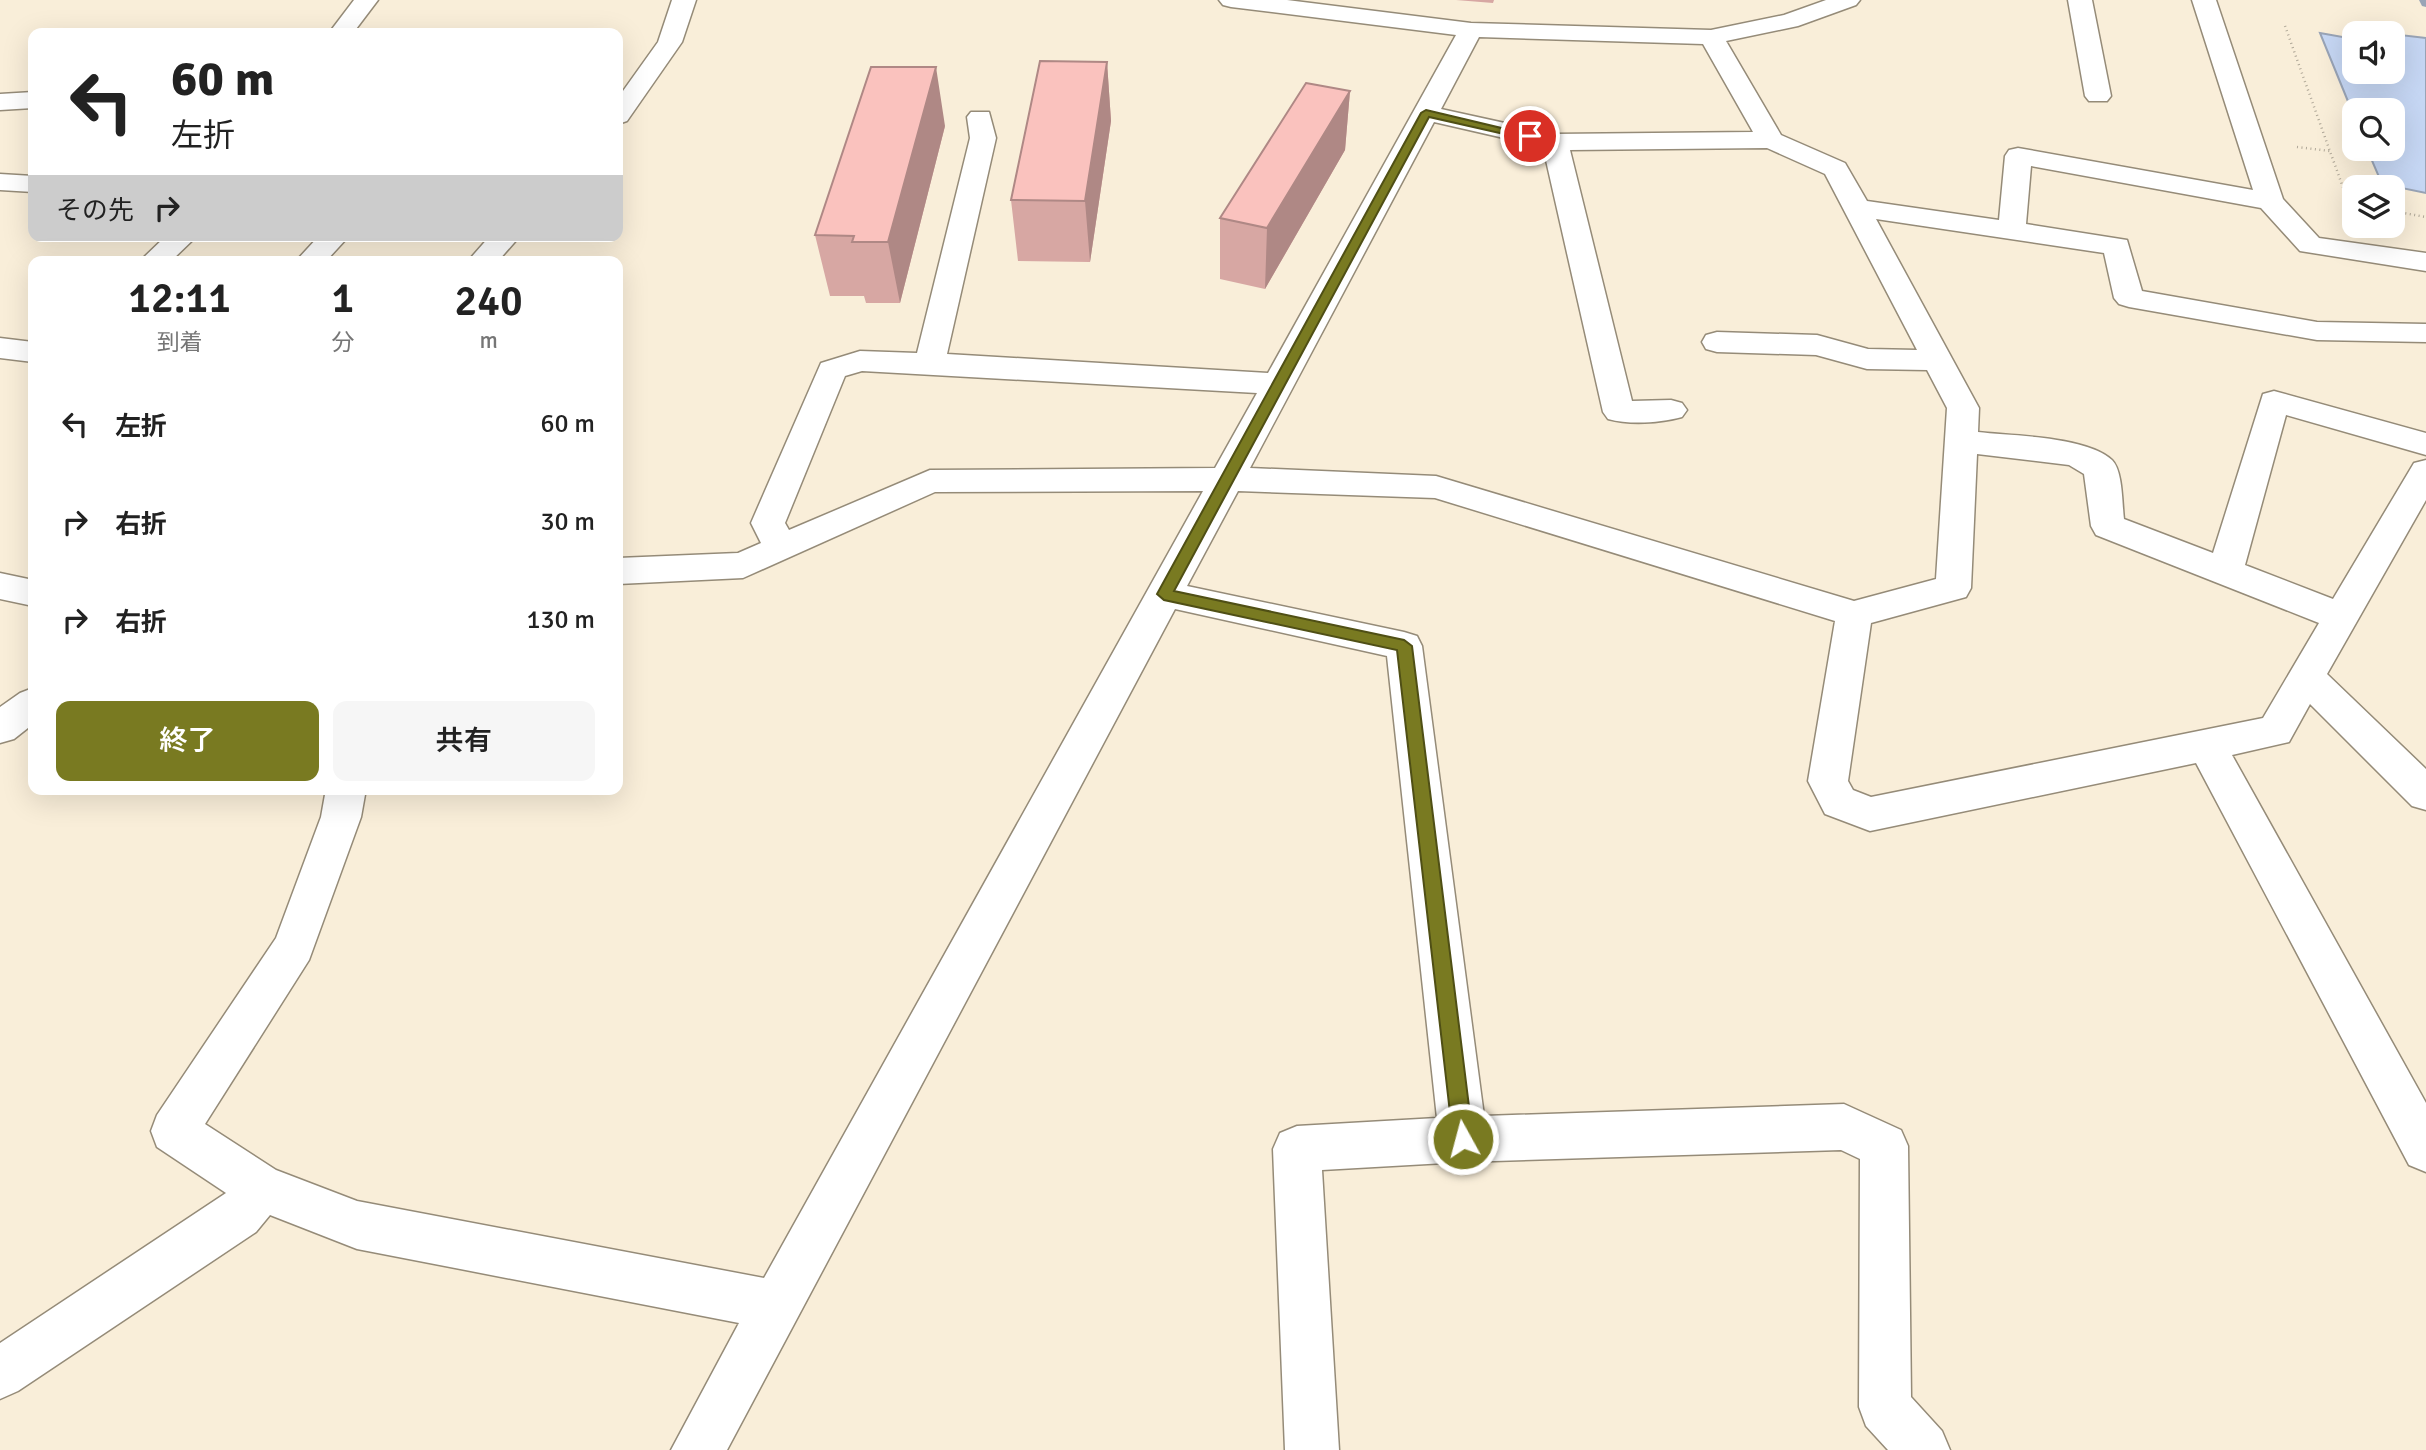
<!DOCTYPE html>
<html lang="ja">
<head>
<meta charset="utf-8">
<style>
	:root { --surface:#fff; --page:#f6f6f6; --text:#222; --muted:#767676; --accent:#797a21 }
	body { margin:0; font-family:Signika,"Noto Sans JP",sans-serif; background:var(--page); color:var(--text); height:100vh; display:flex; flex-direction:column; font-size:26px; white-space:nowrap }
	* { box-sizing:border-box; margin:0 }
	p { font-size:23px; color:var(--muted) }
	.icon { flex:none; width:38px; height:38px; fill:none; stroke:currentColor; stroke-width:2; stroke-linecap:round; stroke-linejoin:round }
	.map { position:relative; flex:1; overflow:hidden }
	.drawer { position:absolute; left:28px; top:256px; width:595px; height:539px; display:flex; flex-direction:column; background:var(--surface); border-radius:14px; box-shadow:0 7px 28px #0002 }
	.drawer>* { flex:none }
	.guide { position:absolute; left:28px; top:28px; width:595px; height:214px; border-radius:14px; box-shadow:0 7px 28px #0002; background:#fff; color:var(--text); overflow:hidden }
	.fabs { position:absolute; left:2342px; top:21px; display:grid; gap:14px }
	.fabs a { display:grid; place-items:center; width:63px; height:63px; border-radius:14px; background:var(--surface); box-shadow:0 7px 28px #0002; font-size:35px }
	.pin { position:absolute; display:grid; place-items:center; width:60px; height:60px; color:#fff; margin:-30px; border:4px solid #fff; border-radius:50%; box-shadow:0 2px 7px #0007 }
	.me { position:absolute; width:77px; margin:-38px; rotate:353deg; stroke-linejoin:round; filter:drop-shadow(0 0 5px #0008) }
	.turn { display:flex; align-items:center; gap:24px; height:147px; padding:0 28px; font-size:32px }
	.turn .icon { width:91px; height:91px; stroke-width:2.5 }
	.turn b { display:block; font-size:49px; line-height:60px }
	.then { display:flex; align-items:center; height:66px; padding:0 28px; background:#0003; gap:14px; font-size:26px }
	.eta { display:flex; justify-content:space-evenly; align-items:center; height:119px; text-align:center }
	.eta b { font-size:42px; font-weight:600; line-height:49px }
	.button { display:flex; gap:14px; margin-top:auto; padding:14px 28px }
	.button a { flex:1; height:80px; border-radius:14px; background:var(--accent); color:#fff; font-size:28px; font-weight:600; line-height:80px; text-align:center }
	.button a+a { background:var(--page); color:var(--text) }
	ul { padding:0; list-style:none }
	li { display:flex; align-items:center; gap:21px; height:98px; padding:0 28px }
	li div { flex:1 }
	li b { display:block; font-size:26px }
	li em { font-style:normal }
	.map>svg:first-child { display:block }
	.water { fill:#c6d7f4; stroke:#99a4b6; stroke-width:2 }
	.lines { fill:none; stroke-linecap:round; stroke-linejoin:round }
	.stream { fill:#99a4b6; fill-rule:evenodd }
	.minor-casing { stroke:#958b78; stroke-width:3 }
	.path { stroke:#b0a898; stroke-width:2.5; stroke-dasharray:1 3.5; stroke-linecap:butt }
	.minor { fill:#fff; fill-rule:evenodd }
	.wall { fill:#d7a7a3 }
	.shaded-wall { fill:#af8885 }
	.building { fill:#fac2be; stroke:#af8885; stroke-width:2 }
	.route { fill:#797a21; stroke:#4f4f15; stroke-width:2 }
</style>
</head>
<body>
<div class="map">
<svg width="2426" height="1450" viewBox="0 0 2426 1450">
	<rect width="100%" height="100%" fill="#f9eed9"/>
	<!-- water -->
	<path class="water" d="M 2320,33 L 2354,39 L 2354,72 L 2392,72 L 2392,34 L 2426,38 L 2426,193 L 2382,184 L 2367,149 L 2392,149 L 2392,110 L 2354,110 L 2354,116 Z"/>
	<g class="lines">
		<!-- stream -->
		<path class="stream" d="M 2419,0 L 2426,0 L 2426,7 L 2422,6 Z"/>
		<!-- minor casing -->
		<g class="minor-casing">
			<path id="minor" d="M 354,0 L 378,0 L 353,33 L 329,33 Z
				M 672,0 L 696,0 L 682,42 L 627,121 L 618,124 L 618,98 L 658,42 Z
				M 1219,0 L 1287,0 L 1471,23 L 1711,30 L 1784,15 L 1826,0 L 1860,0 L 1856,5 L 1798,26 L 1726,41 L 1781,135 L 1845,163 L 1867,201 L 1999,220 L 2005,156 L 2009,150 L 2018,148 L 2253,190 L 2192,0 L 2216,0 L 2283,199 L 2319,238 L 2426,253 L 2426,271 L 2300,251 L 2261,208 L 2031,166 L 2026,224 L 2127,240 L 2142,291 L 2317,322 L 2426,324 L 2426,342 L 2317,340 L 2129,307 L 2119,304 L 2114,298 L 2104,253 L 1876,219 L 1979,408 L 1978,432 C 2012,436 2086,436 2112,460 C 2123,471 2122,504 2124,519 L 2213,553 L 2263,394 L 2274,391 L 2426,433 L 2426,455 L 2286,415 L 2245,565 L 2333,599 L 2414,463 L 2426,460 L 2426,500 L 2327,674 L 2426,769 L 2426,810 L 2412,806 L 2310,704 L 2289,742 L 2232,755 L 2426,1103 L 2426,1172 L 2409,1165 L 2196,763 L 1870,831 L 1825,814 L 1808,781 L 1835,621 L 1435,498 L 1238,491 L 1187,586 L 1404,632 L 1417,636 L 1422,646 L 1484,1116 L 1844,1104 L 1901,1130 L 1908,1146 L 1911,1397 L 1942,1431 L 1950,1450 L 1888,1450 L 1866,1426 L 1859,1407 L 1860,1159 L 1841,1150 L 1463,1162 L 1322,1170 L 1339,1450 L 1285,1450 L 1273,1149 L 1280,1133 L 1297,1126 L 1437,1118 L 1387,656 L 1175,609 L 727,1450 L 671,1450 L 739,1323 L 357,1249 L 270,1215 L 256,1232 L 18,1391 L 0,1399 L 0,1343 L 226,1193 L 157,1147 L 151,1131 L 157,1115 L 276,938 L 321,817 L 326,789 L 366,789 L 361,817 L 309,960 L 205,1124 L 276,1170 L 357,1201 L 764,1278 L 1203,491 L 935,492 L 743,578 L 618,584 L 618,558 L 738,553 L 761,543 L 751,523 L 821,363 L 860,351 L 917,353 L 970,138 L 967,117 L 971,112 L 989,112 L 996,138 L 947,354 L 1268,373 L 1456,35 L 1231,7 L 1223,5 ZM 1479,37 L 1703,44 L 1753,132 L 1555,134 L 1441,109 ZM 1434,122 L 1543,147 L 1603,412 L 1608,419 C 1630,425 1660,423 1682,417 L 1687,410 L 1682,403 L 1671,400 L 1632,401 L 1570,150 L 1767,148 L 1825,174 L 1917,350 L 1868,349 L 1817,335 L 1717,332 L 1706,335 L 1702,342 L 1706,349 L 1717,352 L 1816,355 L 1867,369 L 1927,370 L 1947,408 L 1936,579 L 1854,601 L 1436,476 L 1250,468 ZM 862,371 L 1257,393 L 1215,468 L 930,470 L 789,530 L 785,523 L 845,376 ZM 1977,454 L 2069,465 L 2084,474 L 2091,526 L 2096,535 L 2319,623 L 2263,718 L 1871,797 L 1853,790 L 1848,781 L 1871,623 L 1966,597 L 1971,588 Z
				M 2068,0 L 2092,0 L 2111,96 L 2107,101 L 2089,101 L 2085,96 Z
				M 33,92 L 33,108 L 0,110 L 0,94 Z
				M 0,174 L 33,176 L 33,192 L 0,190 Z
				M 166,236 L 197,236 L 171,261 L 140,261 Z
				M 319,236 L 349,236 L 326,261 L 296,261 Z
				M 490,236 L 520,236 L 498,261 L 468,261 Z
				M 0,338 L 33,342 L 33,362 L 0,358 Z
				M 0,573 L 33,580 L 33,606 L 0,599 Z
				M 33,688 L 33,724 L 14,739 L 0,743 L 0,707 L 20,693 Z"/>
		</g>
		<!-- path -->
		<path class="path" d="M 2285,26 L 2345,193 L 2354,199
			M 2297,147 L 2330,151
			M 2392,211 L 2426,217"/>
		<!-- minor -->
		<use href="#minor" class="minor"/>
	</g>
	<!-- wall -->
	<path class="wall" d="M 1456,0 L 1494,0 L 1493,3 Z
		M 1107,62 L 1111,121 L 1090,262 L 1018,261 L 1011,200 Z
		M 1350,91 L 1345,150 L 1265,289 L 1220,279 L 1220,218 Z
		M 945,126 L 900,303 L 866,303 L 864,296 L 830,296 L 815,235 Z"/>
	<!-- shaded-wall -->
	<path class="shaded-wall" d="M 1107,62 L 1111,121 L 1090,262 L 1085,201 Z
		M 936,67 L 945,126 L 900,303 L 888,242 Z
		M 1350,91 L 1345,150 L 1265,289 L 1267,228 Z"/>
	<!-- building -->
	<path class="building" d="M 1040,61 L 1107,62 L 1085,201 L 1011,200 Z
		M 871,67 L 936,67 L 888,242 L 852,242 L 854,236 L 815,235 Z
		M 1306,83 L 1350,91 L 1267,228 L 1220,218 Z"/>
	<!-- route -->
	<path class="route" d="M 1426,110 L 1535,136 L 1530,140 L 1429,117 L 1174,591 L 1404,640 L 1412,646 L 1473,1139 L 1470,1146 L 1463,1148 L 1456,1146 L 1453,1139 L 1397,650 L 1164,600 L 1157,594 L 1421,113 Z"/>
</svg>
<div class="fabs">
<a><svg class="icon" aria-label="sound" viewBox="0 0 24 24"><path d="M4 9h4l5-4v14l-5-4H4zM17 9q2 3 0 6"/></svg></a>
<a><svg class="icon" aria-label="search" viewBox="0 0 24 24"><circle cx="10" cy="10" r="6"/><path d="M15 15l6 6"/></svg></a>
<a><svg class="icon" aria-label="layers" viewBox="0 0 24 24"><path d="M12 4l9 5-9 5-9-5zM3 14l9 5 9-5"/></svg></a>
</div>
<div class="pin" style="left:1530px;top:136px;background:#d93025"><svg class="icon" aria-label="arrive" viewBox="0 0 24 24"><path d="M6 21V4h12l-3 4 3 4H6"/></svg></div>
<svg class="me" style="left:1463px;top:1139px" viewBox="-20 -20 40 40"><circle r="17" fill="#797a21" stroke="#fff" stroke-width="3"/><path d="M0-11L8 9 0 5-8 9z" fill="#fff"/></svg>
<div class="guide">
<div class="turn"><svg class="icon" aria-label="left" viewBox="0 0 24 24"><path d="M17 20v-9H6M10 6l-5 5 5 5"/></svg><div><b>60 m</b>左折</div></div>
<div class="then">その先<svg class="icon" aria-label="right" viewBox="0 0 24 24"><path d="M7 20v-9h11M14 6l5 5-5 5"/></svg></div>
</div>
<section class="drawer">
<div class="eta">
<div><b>12:11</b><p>到着</p></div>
<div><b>1</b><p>分</p></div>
<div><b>240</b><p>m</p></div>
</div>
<ul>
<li><svg class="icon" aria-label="left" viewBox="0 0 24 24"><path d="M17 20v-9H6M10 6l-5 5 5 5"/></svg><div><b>左折</b></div><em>60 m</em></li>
<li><svg class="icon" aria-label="right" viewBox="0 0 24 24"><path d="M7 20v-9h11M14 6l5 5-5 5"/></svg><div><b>右折</b></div><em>30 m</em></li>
<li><svg class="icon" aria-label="right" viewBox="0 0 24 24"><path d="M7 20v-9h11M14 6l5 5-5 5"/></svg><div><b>右折</b></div><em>130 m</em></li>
</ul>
<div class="button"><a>終了</a><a>共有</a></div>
</section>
</div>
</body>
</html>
